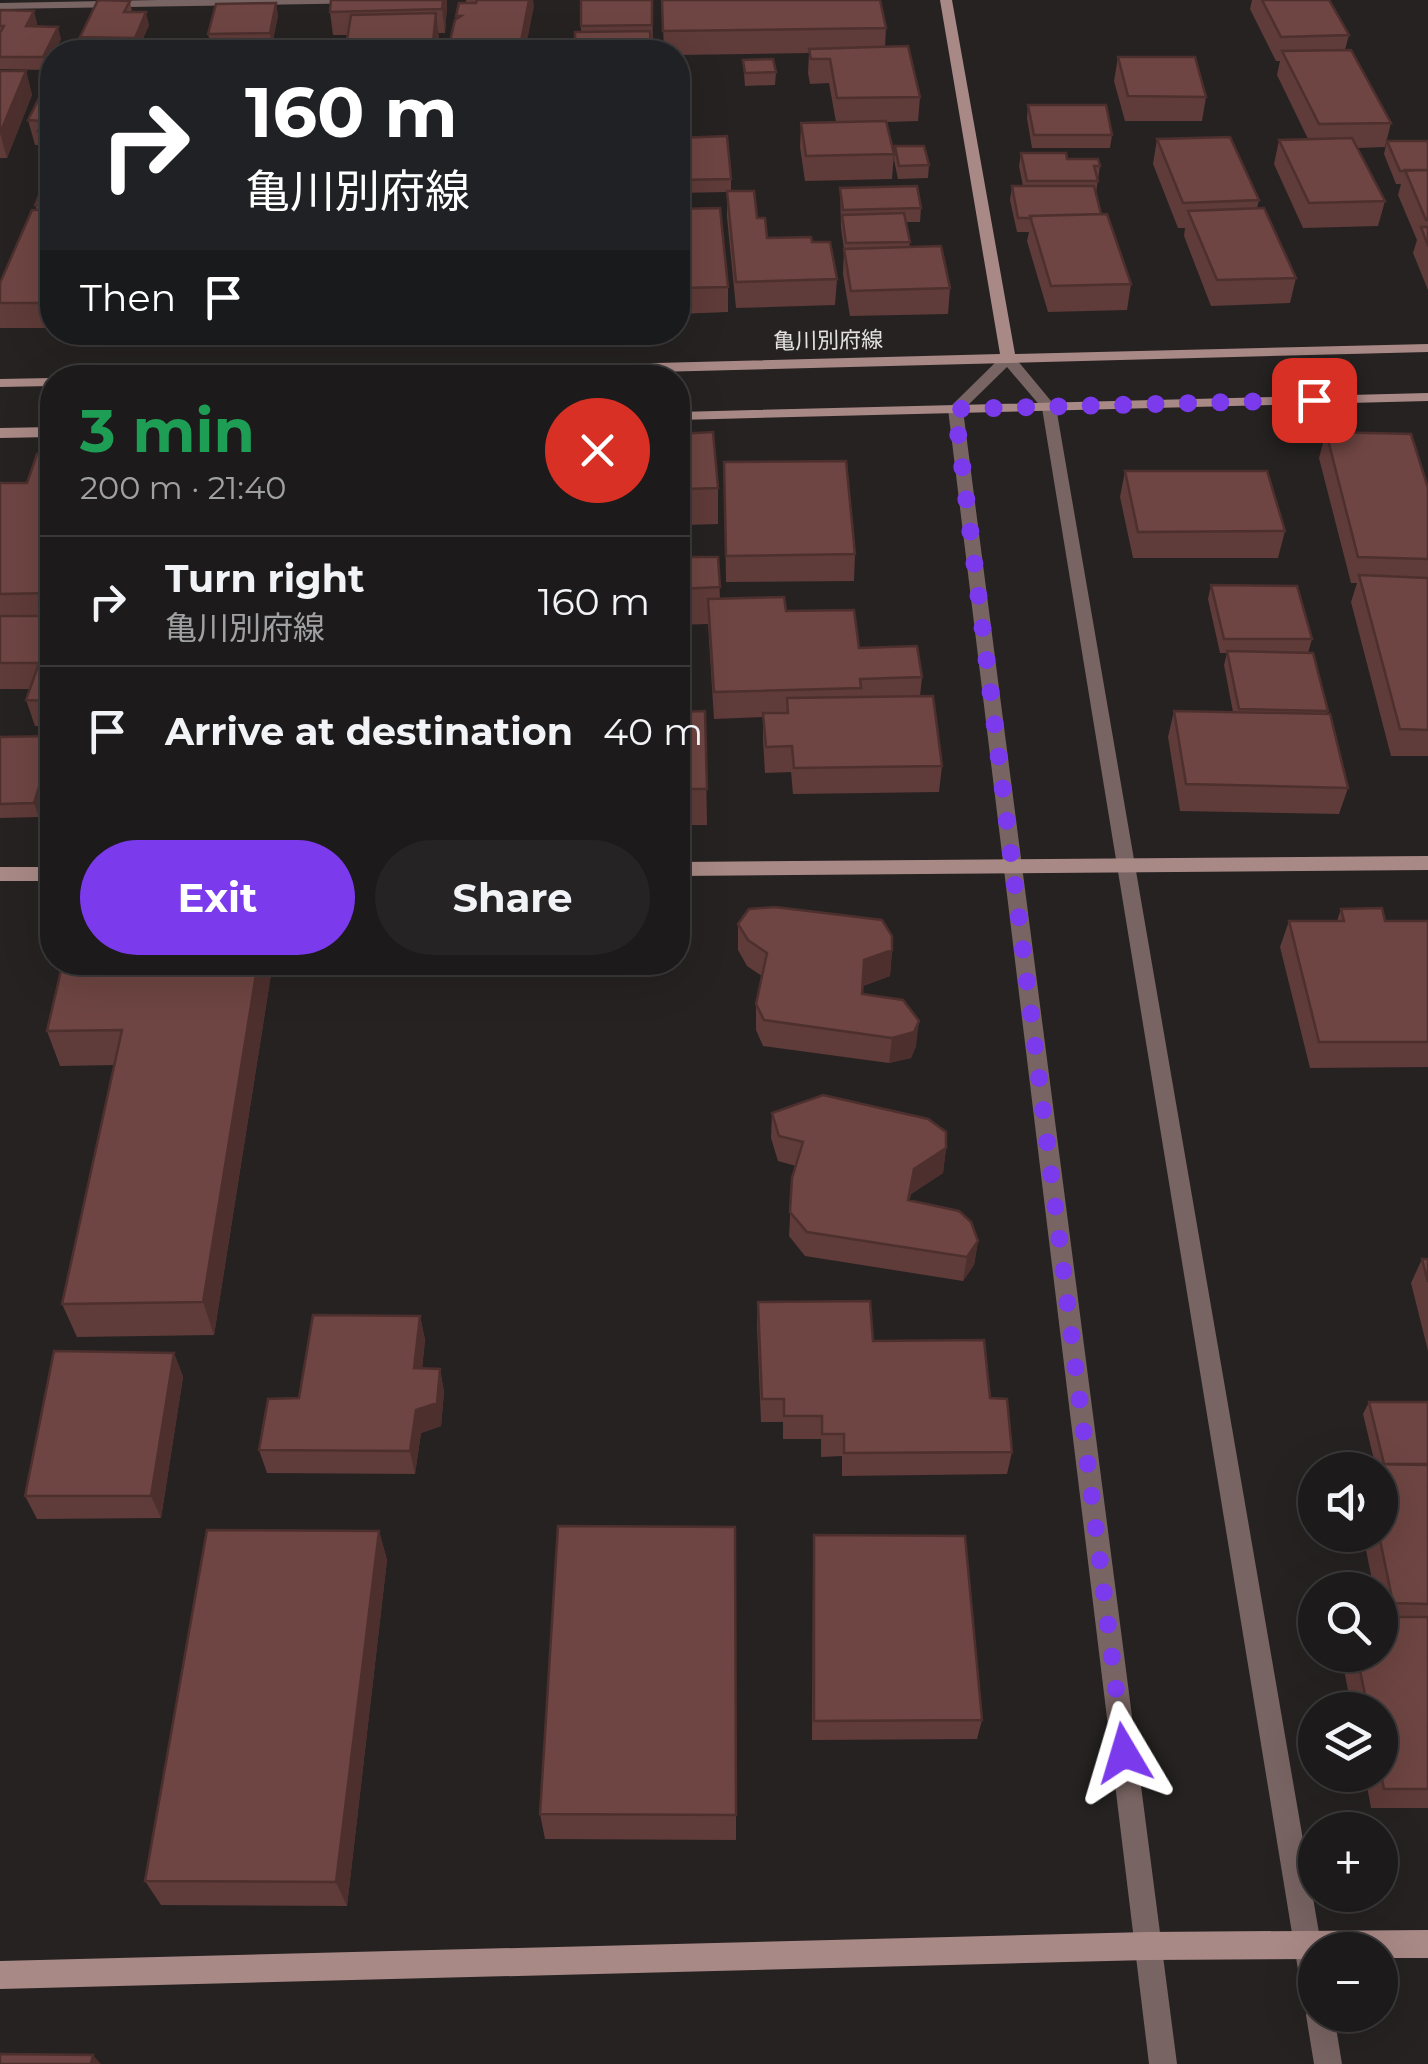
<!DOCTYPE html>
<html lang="en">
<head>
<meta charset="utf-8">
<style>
	:root { --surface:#1c1a1a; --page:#252323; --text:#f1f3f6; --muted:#a0a1a2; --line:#3a3839; --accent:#7c3aed }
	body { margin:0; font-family:Montserrat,"Noto Sans JP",sans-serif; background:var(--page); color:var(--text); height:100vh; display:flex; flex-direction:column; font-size:38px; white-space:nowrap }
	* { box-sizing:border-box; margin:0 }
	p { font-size:32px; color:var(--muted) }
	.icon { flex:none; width:55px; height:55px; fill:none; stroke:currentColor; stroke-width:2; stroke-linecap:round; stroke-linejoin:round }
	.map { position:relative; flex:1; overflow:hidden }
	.details { position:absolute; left:40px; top:365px; width:650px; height:610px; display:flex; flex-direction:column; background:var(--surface); border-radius:40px; box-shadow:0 10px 40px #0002,0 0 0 2px var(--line) }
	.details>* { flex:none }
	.hud { position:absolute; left:40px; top:40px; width:650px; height:305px; border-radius:40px; box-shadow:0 10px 40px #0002,0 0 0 2px var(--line); background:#202124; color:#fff; overflow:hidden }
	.tools { position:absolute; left:1298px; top:1452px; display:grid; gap:20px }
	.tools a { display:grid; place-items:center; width:100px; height:100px; border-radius:50%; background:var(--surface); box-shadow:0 10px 40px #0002,0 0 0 2px var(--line); font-size:50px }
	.pin { position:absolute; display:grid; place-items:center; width:85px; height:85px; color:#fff; margin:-42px; border-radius:20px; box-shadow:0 5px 15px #0006 }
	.me { position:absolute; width:110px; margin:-55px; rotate:353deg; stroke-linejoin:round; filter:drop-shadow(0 0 8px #0008) }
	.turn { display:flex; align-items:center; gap:35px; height:210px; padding:0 40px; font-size:45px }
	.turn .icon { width:130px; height:130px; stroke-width:2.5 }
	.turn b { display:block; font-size:70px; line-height:85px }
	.then { display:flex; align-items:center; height:95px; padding:0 40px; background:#0003; gap:20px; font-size:38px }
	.round { display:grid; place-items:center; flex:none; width:105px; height:105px; border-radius:52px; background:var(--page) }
	.head { display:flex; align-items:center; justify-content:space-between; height:170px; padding:0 40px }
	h1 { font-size:60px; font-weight:700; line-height:75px; color:#1e9e55 }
	.action { display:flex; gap:20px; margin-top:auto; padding:20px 40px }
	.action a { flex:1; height:115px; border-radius:60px; background:var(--accent); color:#fff; font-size:40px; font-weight:700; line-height:115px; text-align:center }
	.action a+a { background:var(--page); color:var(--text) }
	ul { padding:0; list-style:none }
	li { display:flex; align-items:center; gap:30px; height:130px; padding:0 40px; border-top:2px solid var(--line) }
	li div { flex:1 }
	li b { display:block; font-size:38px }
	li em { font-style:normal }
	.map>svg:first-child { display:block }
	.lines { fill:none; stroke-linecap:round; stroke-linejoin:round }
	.street { fill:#786462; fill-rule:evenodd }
	.secondary { fill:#a98986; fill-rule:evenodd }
	.wall { fill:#5f3b39 }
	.shaded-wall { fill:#4d302e }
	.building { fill:#6e4542; stroke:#4d302e; stroke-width:2.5 }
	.route { stroke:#7c3aed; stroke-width:18; stroke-dasharray:0 32.4 }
	.labels { text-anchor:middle; stroke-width:10; stroke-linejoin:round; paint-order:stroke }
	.far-street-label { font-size:22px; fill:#e3e1e1; stroke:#262222 }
</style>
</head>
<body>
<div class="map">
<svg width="1428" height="2064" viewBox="0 0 1428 2064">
	<rect width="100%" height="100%" fill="#262222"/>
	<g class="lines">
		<!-- street -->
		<path class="street" d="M 158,0 L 381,0 L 375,3 L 0,9 L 0,3 Z
			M 1008,354 L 1013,355 L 1056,407 L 1322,1950 L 1315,1950 L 1315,2002 L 1305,1998 L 1301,1988 L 1042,408 L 1007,367 L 963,410 L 1177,2064 L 1149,2064 L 948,409 L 1003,355 Z
			M 1315,2003 L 1315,2015 L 1334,2015 L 1342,2064 L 1314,2064 L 1306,2015 L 1310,2005 Z"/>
		<!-- secondary -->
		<path class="secondary" d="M 940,0 L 952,0 L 1015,354 L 1428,344 L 1428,352 L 425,378 L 223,378 L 230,374 L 1000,354 Z
			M 52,378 L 52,386 L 0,387 L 0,379 Z
			M 1428,393 L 1428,401 L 678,420 L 678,412 Z
			M 52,427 L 52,437 L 0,438 L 0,428 Z
			M 1428,856 L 1428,870 L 678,876 L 678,862 Z
			M 0,867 L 52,867 L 52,881 L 0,881 Z
			M 1428,1930 L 1428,1958 L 1380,1958 L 1380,1950 L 1315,1950 L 1315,1959 L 1148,1960 L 0,1989 L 0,1961 L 1148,1932 Z"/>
	</g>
	<!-- wall -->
	<path class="wall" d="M 466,0 L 533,0 L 525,52 L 450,52 L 449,45 L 456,16 L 466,3 Z
		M 581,0 L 652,0 L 653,48 L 581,32 Z
		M 662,0 L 886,28 L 885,47 L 920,97 L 918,121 L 887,122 L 894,154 L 892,179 L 805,181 L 800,147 L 801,123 L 836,122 L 829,83 L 810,84 L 808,73 L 809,53 L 678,55 L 678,52 L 664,52 Z
		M 1252,0 L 1329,0 L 1349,35 L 1345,50 L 1391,123 L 1385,147 L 1357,148 L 1385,201 L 1378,226 L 1303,228 L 1274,164 L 1279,140 L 1308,139 L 1277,75 L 1280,61 L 1276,61 L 1250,9 Z
		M 130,1 L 132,12 L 149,25 L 138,50 L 120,50 L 120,52 L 80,40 L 80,37 Z
		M 447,5 L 445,33 L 438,33 L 437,52 L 345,52 L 348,35 L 333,35 L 330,12 Z
		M 0,10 L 37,23 L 36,26 L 61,39 L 55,52 L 52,52 L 46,70 L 0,69 Z
		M 278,15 L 273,40 L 211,46 L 208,34 Z
		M 1118,57 L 1206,97 L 1202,121 L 1125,121 L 1114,81 Z
		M 743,60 L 776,72 L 775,85 L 745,86 Z
		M 0,71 L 26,71 L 32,95 L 7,158 L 0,158 Z
		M 52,80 L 52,156 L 45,156 L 42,145 L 35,145 L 28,120 Z
		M 1028,105 L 1112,135 L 1110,148 L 1032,148 L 1027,118 Z
		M 678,138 L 731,179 L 731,191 L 757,218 L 767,238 L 812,242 L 837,279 L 835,305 L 736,308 L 727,217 L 727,192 L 678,193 Z
		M 1157,139 L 1259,200 L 1257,208 L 1296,278 L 1290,303 L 1211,306 L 1184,236 L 1185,228 L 1178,228 L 1153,164 Z
		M 1387,141 L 1428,141 L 1428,290 L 1413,253 L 1417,240 L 1398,195 L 1401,184 L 1396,184 L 1384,154 Z
		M 895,146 L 929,165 L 928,178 L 898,179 L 894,160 Z
		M 1021,153 L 1067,159 L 1100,166 L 1096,193 L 1101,214 L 1131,284 L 1127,310 L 1048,312 L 1027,241 L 1029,232 L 1017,232 L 1010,200 L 1012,186 L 1023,186 L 1019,166 Z
		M 52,165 L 52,328 L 0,328 L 0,283 L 37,210 L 35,205 Z
		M 840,188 L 921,208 L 920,222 L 906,222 L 910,247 L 950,288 L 948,314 L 850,316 L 843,274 L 844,249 L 841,228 Z
		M 678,209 L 728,287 L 728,312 L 678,314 Z
		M 1326,432 L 1428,488 L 1428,756 L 1391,756 L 1351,602 L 1357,583 L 1351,583 L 1319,458 Z
		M 678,434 L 718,488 L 718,524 L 686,525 L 689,557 L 718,557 L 720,599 L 786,611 L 922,677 L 920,696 L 942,766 L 939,792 L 793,794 L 791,772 L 765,773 L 763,740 L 763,717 L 714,719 L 708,624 L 678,625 Z
		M 52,453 L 52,727 L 35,726 L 26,700 L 30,689 L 0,689 L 0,483 L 27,483 Z
		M 724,462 L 855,554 L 854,581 L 726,582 Z
		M 1125,471 L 1285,531 L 1278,558 L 1133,558 L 1120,497 Z
		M 1211,585 L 1312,639 L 1308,653 L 1328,711 L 1327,713 L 1348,788 L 1339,814 L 1180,811 L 1168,737 L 1174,711 L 1233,712 L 1224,665 L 1227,653 L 1220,653 L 1208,599 Z
		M 705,711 L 707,825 L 678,825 L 678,712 Z
		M 52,736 L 52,773 L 39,817 L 0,818 L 0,737 Z
		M 1341,909 L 1385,921 L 1428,921 L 1428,1067 L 1310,1068 L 1280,947 L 1289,921 L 1337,921 Z
		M 738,924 L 892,950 L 890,976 L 863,986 L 862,994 L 916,1046 L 911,1058 L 889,1063 L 763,1046 L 756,1030 L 756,1004 L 762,976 L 747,966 L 738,950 Z
		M 63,962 L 273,962 L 214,1335 L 77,1337 L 62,1304 L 114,1065 L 60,1066 L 47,1031 Z
		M 772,1113 L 946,1148 L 943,1173 L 911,1194 L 909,1201 L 978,1241 L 974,1265 L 963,1281 L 805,1256 L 789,1236 L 792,1178 L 796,1166 L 778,1161 L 771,1138 Z
		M 1422,1259 L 1428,1259 L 1428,1351 L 1411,1283 Z
		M 758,1302 L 873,1341 L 990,1398 L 1012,1452 L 1007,1474 L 842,1476 L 842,1456 L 821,1457 L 821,1439 L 783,1439 L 783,1422 L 761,1422 L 757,1326 Z
		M 420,1316 L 425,1340 L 422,1369 L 440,1369 L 444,1392 L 441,1426 L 421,1433 L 415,1474 L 267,1473 L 259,1450 L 299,1398 Z
		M 174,1353 L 183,1377 L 161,1518 L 37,1519 L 25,1496 Z
		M 1369,1402 L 1428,1402 L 1428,1808 L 1371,1808 L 1365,1775 L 1380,1775 L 1380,1710 L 1352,1710 L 1341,1655 L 1380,1655 L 1380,1590 L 1374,1590 L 1363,1535 L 1380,1535 L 1380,1470 L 1362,1470 L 1365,1464 L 1375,1464 L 1363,1414 Z
		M 379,1531 L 387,1560 L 347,1906 L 161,1905 L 145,1881 Z
		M 814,1535 L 982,1720 L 977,1739 L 812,1740 L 813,1557 Z
		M 540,1814 L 736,1815 L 736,1840 L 545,1839 Z"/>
	<!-- shaded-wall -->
	<path class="shaded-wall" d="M 443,0 L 447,0 L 447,5 L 445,33 L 442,9 Z
		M 529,0 L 533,0 L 534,6 L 525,52 L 519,52 Z
		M 276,3 L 278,15 L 272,46 L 270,33 Z
		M 34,11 L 37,23 L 29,39 L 26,26 Z
		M 146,12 L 149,25 L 138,50 L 135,38 Z
		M 436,13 L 439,37 L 437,52 L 432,52 Z
		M 58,27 L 61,39 L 55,52 L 52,52 L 52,57 L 46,70 L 43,57 Z
		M 118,41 L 120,52 L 112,52 Z
		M 26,71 L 32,95 L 7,158 L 0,133 Z
		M 52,744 L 52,773 L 39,817 L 34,803 Z
		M 892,950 L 890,976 L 862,986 L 864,960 Z
		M 258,962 L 273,962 L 214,1335 L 203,1302 Z
		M 919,1021 L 916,1046 L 911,1058 L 889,1063 L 892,1038 Z
		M 946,1148 L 943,1173 L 911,1194 L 905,1225 L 914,1169 Z
		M 978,1241 L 974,1265 L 963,1281 L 967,1257 Z
		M 420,1316 L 425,1340 L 419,1392 L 414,1368 Z
		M 174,1353 L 183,1377 L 161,1518 L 151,1496 Z
		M 440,1369 L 444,1392 L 441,1426 L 421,1433 L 415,1474 L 410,1451 L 416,1410 Z
		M 379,1531 L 387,1560 L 347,1906 L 336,1882 Z
		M 93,2055 L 101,2064 L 91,2064 Z"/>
	<!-- building -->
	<path class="building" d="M 98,0 L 130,1 L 124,12 L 146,12 L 135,38 L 80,37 Z
		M 331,0 L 443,0 L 442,9 L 330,12 Z
		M 477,0 L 529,0 L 519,52 L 480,52 L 482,45 L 449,45 L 455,20 L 461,16 L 456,16 L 459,3 L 476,3 Z
		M 581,0 L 652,0 L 652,25 L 581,26 Z
		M 662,0 L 880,0 L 886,28 L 663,31 Z
		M 1262,0 L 1329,0 L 1349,35 L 1281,37 Z
		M 276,3 L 270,33 L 208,34 L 216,4 Z
		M 0,10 L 34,11 L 26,26 L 58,27 L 43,57 L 0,57 L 0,33 L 4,26 L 0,26 Z
		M 436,13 L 432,52 L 345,52 L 351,15 Z
		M 650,31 L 651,52 L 575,52 L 575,32 Z
		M 76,40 L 118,41 L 112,52 L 70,52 Z
		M 275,40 L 272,52 L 209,52 L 212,42 Z
		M 908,46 L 920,97 L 837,98 L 830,59 L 811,59 L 809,49 Z
		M 1351,50 L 1391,123 L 1319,124 L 1282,51 Z
		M 1118,57 L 1195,57 L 1206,97 L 1128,96 Z
		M 773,59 L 776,72 L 745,73 L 743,60 Z
		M 0,71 L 26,71 L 0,133 Z
		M 52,80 L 52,93 L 46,93 Z
		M 42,92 L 52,93 L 52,131 L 38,131 L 44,121 L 28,120 Z
		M 1028,105 L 1106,105 L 1112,135 L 1034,135 Z
		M 886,121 L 894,154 L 806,156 L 801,123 Z
		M 727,136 L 731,179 L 678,180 L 678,138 Z
		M 1230,137 L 1259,200 L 1183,203 L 1157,139 Z
		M 1352,138 L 1385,201 L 1309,203 L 1279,140 Z
		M 1387,141 L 1428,141 L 1428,170 L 1400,171 Z
		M 895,146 L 924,146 L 929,165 L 899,166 Z
		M 1021,153 L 1066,153 L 1067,159 L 1098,159 L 1100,166 L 1094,166 L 1098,181 L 1027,181 Z
		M 52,165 L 52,205 L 35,205 Z
		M 1405,170 L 1428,170 L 1428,220 L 1426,220 Z
		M 917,186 L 921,208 L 843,210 L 840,188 Z
		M 1012,186 L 1094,186 L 1101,214 L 1030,216 L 1031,218 L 1018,218 Z
		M 727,191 L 754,191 L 757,218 L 765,218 L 767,238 L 811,237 L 812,242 L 830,242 L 837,279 L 736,282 Z
		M 720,208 L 728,287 L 678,288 L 678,209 Z
		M 1264,208 L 1296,278 L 1217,280 L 1188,211 Z
		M 32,210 L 52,210 L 52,303 L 0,303 L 0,283 Z
		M 904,213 L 910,242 L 846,243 L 842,215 Z
		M 1107,214 L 1131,284 L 1051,286 L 1030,216 Z
		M 1421,227 L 1428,227 L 1428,246 Z
		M 941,246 L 950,288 L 851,291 L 844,249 Z
		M 713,432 L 718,488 L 683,489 L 689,557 L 718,557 L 720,587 L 678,589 L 678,434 Z
		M 1326,432 L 1411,434 L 1428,488 L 1428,559 L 1358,557 Z
		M 52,453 L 52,593 L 0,594 L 0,483 L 27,483 L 37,454 Z
		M 846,461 L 855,554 L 726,556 L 724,462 Z
		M 1125,471 L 1267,471 L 1285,531 L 1138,532 Z
		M 1359,575 L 1428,578 L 1428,730 L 1400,729 Z
		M 1211,585 L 1297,586 L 1312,639 L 1224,639 Z
		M 784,597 L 786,611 L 854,610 L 859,648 L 917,646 L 922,677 L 860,679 L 861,688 L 714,692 L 708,599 Z
		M 0,616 L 52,616 L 52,701 L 26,700 L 39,663 L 0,663 Z
		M 1227,651 L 1313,653 L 1328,711 L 1239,709 Z
		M 933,696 L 942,766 L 794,768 L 792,746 L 766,747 L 763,713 L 788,713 L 787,698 Z
		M 705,711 L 707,789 L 678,789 L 678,712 Z
		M 1174,711 L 1330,714 L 1348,788 L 1186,784 Z
		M 52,736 L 52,744 L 34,803 L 0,804 L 0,737 Z
		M 775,907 L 882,920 L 892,936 L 892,950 L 864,960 L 862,994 L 903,1000 L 919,1021 L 914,1032 L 892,1038 L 764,1020 L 756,1004 L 767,953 L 748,940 L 738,924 L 749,909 Z
		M 1382,908 L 1385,921 L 1428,921 L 1428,1042 L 1319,1042 L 1289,921 L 1344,921 L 1341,909 Z
		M 63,962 L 258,962 L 203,1302 L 62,1304 L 122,1030 L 47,1031 Z
		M 823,1095 L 928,1119 L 946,1132 L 946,1148 L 914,1169 L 908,1200 L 959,1211 L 971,1222 L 978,1241 L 967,1257 L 807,1232 L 790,1212 L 792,1178 L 803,1142 L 779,1136 L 772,1113 Z
		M 1422,1259 L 1428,1259 L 1428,1282 Z
		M 870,1301 L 873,1341 L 984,1340 L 990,1398 L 1007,1399 L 1012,1452 L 844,1453 L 844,1434 L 822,1434 L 822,1416 L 784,1416 L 784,1399 L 762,1399 L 758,1302 Z
		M 313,1315 L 420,1316 L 414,1368 L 440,1369 L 437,1403 L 416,1410 L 410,1451 L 259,1450 L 268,1399 L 299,1398 Z
		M 54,1351 L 174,1353 L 151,1496 L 25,1496 Z
		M 1369,1402 L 1428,1402 L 1428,1464 L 1384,1464 Z
		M 1365,1464 L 1428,1465 L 1428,1604 L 1393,1603 L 1379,1535 L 1380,1470 L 1366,1470 Z
		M 558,1526 L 735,1527 L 736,1815 L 540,1814 Z
		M 207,1530 L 379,1531 L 336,1882 L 145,1881 Z
		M 814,1535 L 965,1536 L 982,1720 L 814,1721 Z
		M 1380,1617 L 1428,1617 L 1428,1789 L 1384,1789 L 1380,1769 L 1380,1710 L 1368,1710 L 1357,1655 L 1380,1655 Z
		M 0,2054 L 93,2055 L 91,2064 L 0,2064 Z"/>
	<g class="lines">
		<!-- route -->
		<path class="route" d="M 1124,1753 L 955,409 L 1314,400"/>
	</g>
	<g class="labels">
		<!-- far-street labels -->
		<g class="far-street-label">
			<text transform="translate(828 340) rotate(-1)" y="8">亀川別府線</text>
		</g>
	</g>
</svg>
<div class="tools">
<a><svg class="icon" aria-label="sound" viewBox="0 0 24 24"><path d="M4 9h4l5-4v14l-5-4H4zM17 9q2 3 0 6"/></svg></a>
<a><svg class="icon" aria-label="search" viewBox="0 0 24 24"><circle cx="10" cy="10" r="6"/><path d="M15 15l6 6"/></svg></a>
<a><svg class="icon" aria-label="layers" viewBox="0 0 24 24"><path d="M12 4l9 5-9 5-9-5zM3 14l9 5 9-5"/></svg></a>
<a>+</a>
<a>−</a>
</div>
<div class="pin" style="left:1314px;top:400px;background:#d93025"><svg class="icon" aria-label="arrive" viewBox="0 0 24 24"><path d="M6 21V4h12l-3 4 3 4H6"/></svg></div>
<svg class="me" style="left:1124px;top:1753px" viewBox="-20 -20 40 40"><path d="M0-17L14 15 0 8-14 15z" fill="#7c3aed" stroke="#fff" stroke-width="4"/></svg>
<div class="hud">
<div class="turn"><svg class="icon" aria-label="right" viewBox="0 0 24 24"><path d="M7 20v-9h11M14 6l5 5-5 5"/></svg><div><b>160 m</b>亀川別府線</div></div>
<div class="then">Then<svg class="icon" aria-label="arrive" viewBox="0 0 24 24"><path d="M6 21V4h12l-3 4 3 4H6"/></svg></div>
</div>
<section class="details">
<div class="head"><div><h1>3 min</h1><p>200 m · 21:40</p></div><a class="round" style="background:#d93025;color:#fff"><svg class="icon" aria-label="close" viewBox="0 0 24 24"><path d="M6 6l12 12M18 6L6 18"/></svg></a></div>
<ul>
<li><svg class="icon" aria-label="right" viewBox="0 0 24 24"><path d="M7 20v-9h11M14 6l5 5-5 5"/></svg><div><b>Turn right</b><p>亀川別府線</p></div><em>160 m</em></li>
<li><svg class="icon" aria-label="arrive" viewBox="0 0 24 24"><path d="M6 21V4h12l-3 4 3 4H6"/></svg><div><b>Arrive at destination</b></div><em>40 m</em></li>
</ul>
<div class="action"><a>Exit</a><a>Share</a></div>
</section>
</div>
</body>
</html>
